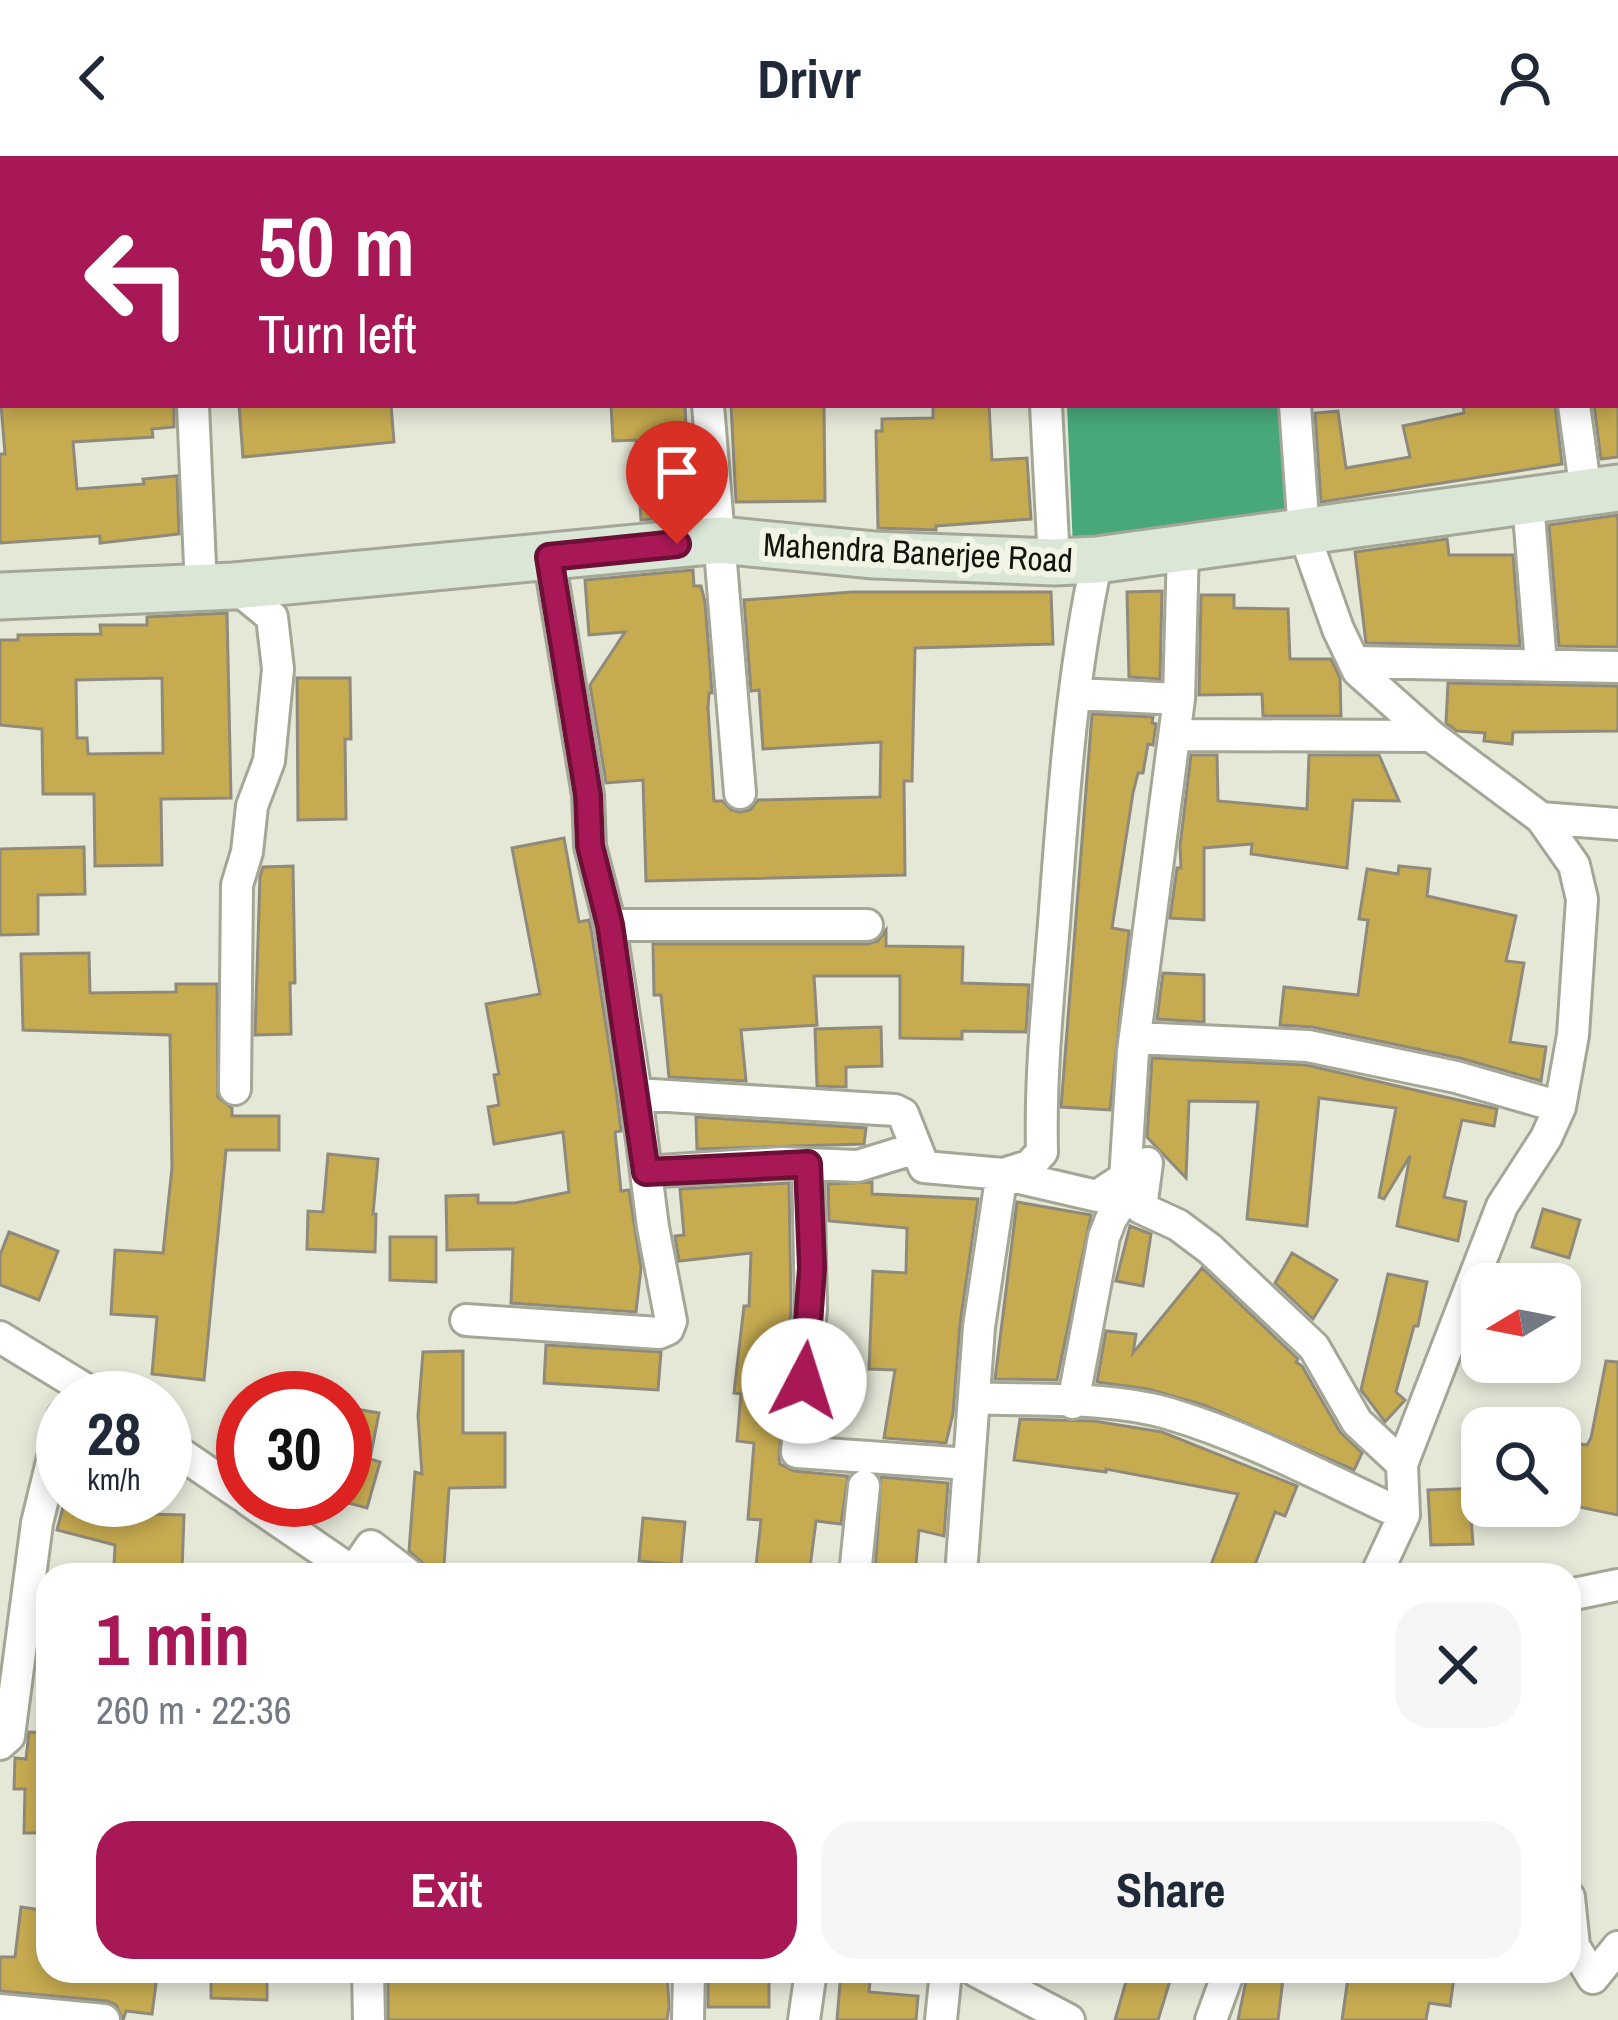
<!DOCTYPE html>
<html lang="en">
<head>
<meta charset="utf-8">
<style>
	:root { --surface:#fff; --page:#f6f6f7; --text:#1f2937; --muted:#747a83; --accent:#a81856 }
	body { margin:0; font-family:"Archivo Narrow",sans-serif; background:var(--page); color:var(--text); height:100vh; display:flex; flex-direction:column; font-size:45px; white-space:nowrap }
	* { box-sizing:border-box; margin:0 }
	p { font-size:39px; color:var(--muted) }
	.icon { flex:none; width:66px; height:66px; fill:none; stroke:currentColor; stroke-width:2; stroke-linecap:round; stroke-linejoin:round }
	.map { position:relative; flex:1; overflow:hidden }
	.panel { position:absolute; left:36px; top:1407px; width:1545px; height:420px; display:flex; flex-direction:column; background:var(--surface); border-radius:36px; box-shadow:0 6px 18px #0003 }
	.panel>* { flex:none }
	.banner { position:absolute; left:0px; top:0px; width:1620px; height:252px; box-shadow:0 6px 18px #0003; background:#a81856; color:#fff; overflow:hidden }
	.needle { width:78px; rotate:260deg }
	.controls { position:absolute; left:1461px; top:1107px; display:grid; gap:24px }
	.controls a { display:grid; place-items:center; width:120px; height:120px; border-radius:24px; background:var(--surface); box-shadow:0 6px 18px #0003; font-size:60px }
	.speed { position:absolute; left:36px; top:1215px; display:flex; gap:24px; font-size:60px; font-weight:700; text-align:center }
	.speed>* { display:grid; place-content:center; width:156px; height:156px; border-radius:50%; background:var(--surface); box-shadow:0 6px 18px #0003; line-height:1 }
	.speed small { font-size:30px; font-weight:400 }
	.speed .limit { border:18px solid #d22; background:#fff; color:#111 }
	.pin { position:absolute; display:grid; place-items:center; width:102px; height:102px; color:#fff; margin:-123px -51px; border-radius:50% 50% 50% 0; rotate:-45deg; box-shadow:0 0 12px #0007 }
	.pin .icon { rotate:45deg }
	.me { position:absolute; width:132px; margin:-66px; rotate:5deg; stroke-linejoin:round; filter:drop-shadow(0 0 9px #0008) }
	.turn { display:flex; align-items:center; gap:42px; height:252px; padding:0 60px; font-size:54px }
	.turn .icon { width:156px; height:156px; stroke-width:2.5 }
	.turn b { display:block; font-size:84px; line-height:102px }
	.round { display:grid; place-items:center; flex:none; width:126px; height:126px; border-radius:36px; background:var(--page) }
	.summary { display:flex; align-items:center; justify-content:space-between; height:204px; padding:0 60px }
	h1 { font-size:72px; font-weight:700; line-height:90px; color:var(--accent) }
	.button { display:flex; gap:24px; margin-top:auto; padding:24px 60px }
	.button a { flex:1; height:138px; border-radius:36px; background:var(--accent); color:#fff; font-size:48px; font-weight:700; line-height:138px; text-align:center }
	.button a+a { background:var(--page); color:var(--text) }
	header { display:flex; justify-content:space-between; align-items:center; height:156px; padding:0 60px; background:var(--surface); font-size:54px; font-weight:700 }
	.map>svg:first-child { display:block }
	.water { fill:#48a87a }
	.building { fill:#c7ab51; stroke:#8f8a7a; stroke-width:3; fill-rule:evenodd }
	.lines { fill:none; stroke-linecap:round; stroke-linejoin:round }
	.street-casing { stroke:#a4a696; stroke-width:36 }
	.secondary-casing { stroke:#a4a696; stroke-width:51 }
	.street { stroke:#fff; stroke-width:30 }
	.secondary { stroke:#dae6d6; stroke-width:45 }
	.route-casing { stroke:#6d1038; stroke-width:30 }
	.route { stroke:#a81856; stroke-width:21 }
	.labels { text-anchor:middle; stroke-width:12; stroke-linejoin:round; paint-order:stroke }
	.street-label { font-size:33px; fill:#13140e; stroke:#f2f5e4 }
</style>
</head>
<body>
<header><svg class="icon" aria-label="back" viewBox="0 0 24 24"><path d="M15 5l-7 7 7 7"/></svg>Drivr<svg class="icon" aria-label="person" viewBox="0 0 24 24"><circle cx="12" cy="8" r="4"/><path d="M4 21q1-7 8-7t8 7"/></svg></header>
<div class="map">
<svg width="1618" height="1864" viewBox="0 0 1618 1864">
	<rect width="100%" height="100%" fill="#e5e8d7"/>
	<!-- water -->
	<path class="water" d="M 1067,249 L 1281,249 L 1287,356 L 1073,392 Z"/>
	<!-- building -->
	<path class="building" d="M 1,249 L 174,249 L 174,271 L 152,273 L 153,281 L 73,286 L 77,333 L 144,328 L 143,323 L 177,320 L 179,378 L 100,387 L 100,380 L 0,387 L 0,298 L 5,298 Z
		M 239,249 L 391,249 L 394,286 L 243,301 Z
		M 611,249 L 685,249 L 690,360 L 641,364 L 636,284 L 613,285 Z
		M 731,249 L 824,249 L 825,345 L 736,346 Z
		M 933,249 L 989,249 L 992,304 L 1027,302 L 1031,363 L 936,370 L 936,374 L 878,372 L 876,275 L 882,275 L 882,263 L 933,262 Z
		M 1463,249 L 1555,249 L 1562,308 L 1321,346 L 1315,257 L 1338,255 L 1346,312 L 1410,301 L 1403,270 L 1464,257 Z
		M 1594,249 L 1618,249 L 1618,301 L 1601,303 Z
		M 1618,359 L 1618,491 L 1559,490 L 1549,369 Z
		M 1447,383 L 1449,399 L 1513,399 L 1520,490 L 1366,487 L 1355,396 Z
		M 693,414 L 694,430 L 701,430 L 705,446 L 712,537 L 709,537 L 708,552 L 714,645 L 723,645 L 731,654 L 740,656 L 750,654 L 758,644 L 880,641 L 881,586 L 763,593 L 759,534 L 751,535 L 744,444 L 852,436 L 1051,436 L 1053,488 L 915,492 L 912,625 L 904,625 L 905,719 L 646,725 L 643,624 L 606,627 L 590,529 L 625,476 L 589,479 L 585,424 Z
		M 1162,435 L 1160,523 L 1129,521 L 1127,436 Z
		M 1201,439 L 1234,439 L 1234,452 L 1288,453 L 1290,503 L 1331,503 L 1340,522 L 1341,560 L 1263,560 L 1262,538 L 1199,539 Z
		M 227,457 L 231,642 L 161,643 L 162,709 L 95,710 L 94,638 L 43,638 L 42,573 L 0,569 L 0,484 L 18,484 L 18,479 L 101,478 L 100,469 L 147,469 L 147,461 ZM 162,522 L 163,597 L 88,598 L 87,582 L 77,582 L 76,524 Z
		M 297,522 L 350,522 L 351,583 L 345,583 L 346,663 L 298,664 Z
		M 1448,527 L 1618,530 L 1618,575 L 1513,576 L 1512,588 L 1484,585 L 1485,577 L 1457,575 L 1446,567 Z
		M 1092,558 L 1153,561 L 1152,567 L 1156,568 L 1153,589 L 1148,588 L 1143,617 L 1138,617 L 1133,637 L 1112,772 L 1129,775 L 1110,954 L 1061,951 Z
		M 1191,599 L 1217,599 L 1218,645 L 1307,653 L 1309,599 L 1379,599 L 1399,645 L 1353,644 L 1347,712 L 1251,698 L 1252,688 L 1204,692 L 1204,764 L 1170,762 L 1177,712 L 1181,712 L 1180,690 Z
		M 564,682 L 579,766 L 589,764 L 591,773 L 617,941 L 621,975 L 615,976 L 621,1035 L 629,1034 L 641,1112 L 636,1156 L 511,1147 L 513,1093 L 447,1094 L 446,1040 L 478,1039 L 478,1047 L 515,1047 L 569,1036 L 563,976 L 494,988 L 488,951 L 499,949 L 494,919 L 499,918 L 486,848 L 540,838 L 512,692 Z
		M 84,691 L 85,738 L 38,739 L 38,778 L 0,779 L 0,693 Z
		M 293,710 L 295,827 L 290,827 L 291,878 L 255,879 L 260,721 L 263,711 Z
		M 1399,710 L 1430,713 L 1427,740 L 1516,760 L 1506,805 L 1524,807 L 1510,886 L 1546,891 L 1541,925 L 1460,902 L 1312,871 L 1280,869 L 1284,831 L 1358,839 L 1368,764 L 1359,763 L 1367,713 L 1398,718 Z
		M 886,774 L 886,790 L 963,791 L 962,827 L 1029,829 L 1026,876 L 962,875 L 962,883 L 900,882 L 900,820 L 814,820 L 817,869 L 741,874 L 746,925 L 669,921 L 661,839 L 654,839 L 653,788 L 867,788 L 878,785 Z
		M 89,797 L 90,837 L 176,836 L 176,828 L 217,828 L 218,941 L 232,952 L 232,960 L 279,960 L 279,994 L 226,994 L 204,1224 L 152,1218 L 157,1161 L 111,1158 L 115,1094 L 163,1097 L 172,1012 L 170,879 L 23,874 L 21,798 Z
		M 1163,817 L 1204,819 L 1204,866 L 1157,863 Z
		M 881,871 L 882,910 L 846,911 L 846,931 L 817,930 L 815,873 Z
		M 1152,902 L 1306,909 L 1497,953 L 1494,970 L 1462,964 L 1444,1041 L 1466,1046 L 1458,1085 L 1397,1070 L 1410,1000 L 1384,1043 L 1379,1041 L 1396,952 L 1319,942 L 1307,1070 L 1247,1063 L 1258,946 L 1189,945 L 1186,1022 L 1147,981 Z
		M 696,961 L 866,972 L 864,988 L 697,993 Z
		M 328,998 L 378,1003 L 373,1058 L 376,1058 L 375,1096 L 307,1093 L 308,1055 L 323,1056 Z
		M 872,1026 L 872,1038 L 978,1043 L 960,1168 L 953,1258 L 946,1287 L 884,1282 L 895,1214 L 869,1213 L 873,1115 L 906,1117 L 907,1072 L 829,1065 L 828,1028 Z
		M 789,1027 L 791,1152 L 779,1303 L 780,1308 L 794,1315 L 848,1320 L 841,1368 L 816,1365 L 809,1419 L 755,1419 L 761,1364 L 748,1363 L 754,1287 L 737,1285 L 741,1238 L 734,1237 L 744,1150 L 749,1150 L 751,1097 L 679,1105 L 675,1080 L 684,1079 L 680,1033 Z
		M 1017,1046 L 1091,1059 L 1057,1224 L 995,1223 Z
		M 1543,1053 L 1580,1064 L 1569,1102 L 1532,1091 Z
		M 1130,1070 L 1151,1078 L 1143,1130 L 1116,1125 Z
		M 9,1076 L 58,1095 L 39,1144 L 0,1129 L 0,1099 Z
		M 390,1081 L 436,1081 L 436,1126 L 390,1124 Z
		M 1292,1097 L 1337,1124 L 1313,1163 L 1275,1127 Z
		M 1202,1112 L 1298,1203 L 1296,1206 L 1302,1210 L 1340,1276 L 1362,1297 L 1354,1314 L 1204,1249 L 1148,1233 L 1097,1226 L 1106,1175 L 1136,1178 L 1133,1197 Z
		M 1388,1118 L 1427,1126 L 1418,1170 L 1414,1170 L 1396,1236 L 1405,1244 L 1385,1266 L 1361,1234 Z
		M 546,1189 L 661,1196 L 658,1234 L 544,1227 Z
		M 463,1195 L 463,1277 L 505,1277 L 505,1331 L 449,1332 L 444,1410 L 425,1409 L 409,1395 L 415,1316 L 422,1318 L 418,1260 L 423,1196 Z
		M 1606,1205 L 1618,1206 L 1618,1359 L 1560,1347 L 1560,1285 L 1587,1289 L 1591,1282 Z
		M 345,1251 L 379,1257 L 370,1303 L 380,1306 L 367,1352 L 345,1346 Z
		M 1020,1263 L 1094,1265 L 1162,1276 L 1297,1330 L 1285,1360 L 1275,1356 L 1251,1419 L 1224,1419 L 1209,1414 L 1238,1338 L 1106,1313 L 1106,1316 L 1014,1304 Z
		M 881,1321 L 948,1327 L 944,1380 L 919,1374 L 915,1419 L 875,1419 Z
		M 1482,1332 L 1482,1361 L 1471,1361 L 1473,1388 L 1431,1389 L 1428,1334 Z
		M 65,1344 L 146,1344 L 146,1358 L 184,1359 L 182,1415 L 114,1410 L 115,1389 L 57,1374 Z
		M 643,1362 L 685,1366 L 681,1409 L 639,1405 Z
		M 29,1576 L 48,1577 L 48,1677 L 24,1677 L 25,1633 L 14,1633 L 15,1602 L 26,1603 Z
		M 21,1751 L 48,1755 L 48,1815 L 121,1815 L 157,1820 L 152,1858 L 126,1855 L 123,1864 L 116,1849 L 107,1845 L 0,1835 L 0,1801 L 15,1801 Z
		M 211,1815 L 267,1815 L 267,1844 L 211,1842 Z
		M 388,1815 L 667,1815 L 669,1851 L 667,1864 L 388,1864 Z
		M 841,1815 L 871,1815 L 869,1836 L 918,1840 L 916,1864 L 837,1864 Z
		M 1129,1815 L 1173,1815 L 1158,1864 L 1115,1864 Z
		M 1248,1815 L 1284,1815 L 1278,1864 L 1238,1864 Z
		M 1349,1815 L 1455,1815 L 1450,1850 L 1429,1847 L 1426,1864 L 1342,1864 Z
		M 708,1819 L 769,1820 L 769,1851 L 708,1851 Z"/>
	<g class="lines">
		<!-- street casing -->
		<g class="street-casing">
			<path id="street" d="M 687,0 L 687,3
				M 1030,0 L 1031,3
				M 1285,0 L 1285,3
				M 1426,0 L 1426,3
				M 1575,3 L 1575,0
				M 193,249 L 201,432
				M 708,249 L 740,637
				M 1046,249 L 1054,406
				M 1295,249 L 1304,377 L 1338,473 L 1358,515 L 1431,580 L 1541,662 L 1574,709 L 1582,743 L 1573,879 L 1560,951 L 1546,982 L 1502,1050 L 1402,1308 L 1404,1359 L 1376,1419
				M 1574,249 L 1586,337
				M 1528,346 L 1541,508
				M 549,401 L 588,639 L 590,690 L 610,769 L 636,938 L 895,954 L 903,958 L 924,1011 L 1003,1018 L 1097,1040 L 1147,1007 L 1141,1052 L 1178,1069 L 1210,1093 L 1314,1191 L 1357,1266 L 1402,1308
				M 234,430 L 272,461 L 278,513 L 269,605 L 252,650 L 247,696 L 237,729 L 235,933
				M 1354,506 L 1618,511
				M 1077,538 L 1179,543
				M 1176,579 L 1431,580
				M 1541,662 L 1618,668
				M 610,769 L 867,769
				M 1135,882 L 1308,890 L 1456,921 L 1560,951
				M 808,1008 L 811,1153 L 797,1296 L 969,1308
				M 646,1016 L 781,1007 L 858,1010 L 916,992
				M 1135,1017 L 1125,1024 L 1133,895 L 1179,543 L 1183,391
				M 466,1164 L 659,1177 L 668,1173 L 671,1165 L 653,1071 L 636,938
				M 0,1181 L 100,1242
				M 974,1242 C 1036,1245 1107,1240 1167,1257 C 1249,1281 1326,1323 1404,1359
				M 1073,1247 L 1104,1081 L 1111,1063 L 1140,1017
				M 165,1287 L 243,1340
				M 248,1344 L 353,1416 L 371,1390 L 409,1419
				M 855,1419 L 864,1330
				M 961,1419 L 979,1171 L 1000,1030 L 1003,1018 L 1029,1010 L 1042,996 C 1040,919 1048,844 1054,767 C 1063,646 1071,523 1097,404
				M 1569,1439 L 1618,1429
				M 0,1588 L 9,1580 L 37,1367 L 63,1260
				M 1569,1741 L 1574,1790 L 1593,1822 L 1618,1791
				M 368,1815 L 369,1864
				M 976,1815 L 1069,1864
				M 0,1854 L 104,1864
				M 688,1864 L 689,1815
				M 804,1864 L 811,1815
				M 941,1864 L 946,1815
				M 1211,1864 L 1229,1815"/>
		</g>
		<!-- secondary casing -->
		<g class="secondary-casing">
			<path id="secondary" d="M 0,440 L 234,430 L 720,384 L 874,399 L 1054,406 L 1097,404 L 1618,332"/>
		</g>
		<!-- street -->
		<use href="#street" class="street"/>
		<!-- secondary -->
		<use href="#secondary" class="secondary"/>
	</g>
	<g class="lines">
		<!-- route casing -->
		<g class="route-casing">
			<path id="route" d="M 677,388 L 549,401 L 588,639 L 590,690 L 610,769 L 646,1016 L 808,1008 L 812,1112 L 804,1225"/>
		</g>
		<!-- route -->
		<use href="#route" class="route"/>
	</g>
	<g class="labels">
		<!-- street labels -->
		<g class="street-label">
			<text transform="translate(918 396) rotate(3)" y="12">Mahendra Banerjee Road</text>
		</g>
	</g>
</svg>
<div class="controls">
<a><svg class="needle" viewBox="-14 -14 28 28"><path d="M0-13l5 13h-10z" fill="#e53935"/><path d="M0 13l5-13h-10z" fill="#747a83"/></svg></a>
<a><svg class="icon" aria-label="search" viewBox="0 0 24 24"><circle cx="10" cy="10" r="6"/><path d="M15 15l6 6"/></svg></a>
</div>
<div class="speed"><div>28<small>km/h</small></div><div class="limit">30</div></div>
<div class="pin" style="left:677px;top:388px;background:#d93025"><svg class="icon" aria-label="arrive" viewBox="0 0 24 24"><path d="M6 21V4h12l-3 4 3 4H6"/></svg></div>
<svg class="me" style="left:804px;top:1225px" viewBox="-20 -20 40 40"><circle r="19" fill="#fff"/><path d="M0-13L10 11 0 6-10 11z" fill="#a81856"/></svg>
<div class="banner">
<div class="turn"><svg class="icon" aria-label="left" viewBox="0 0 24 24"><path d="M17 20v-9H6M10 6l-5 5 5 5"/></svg><div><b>50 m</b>Turn left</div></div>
</div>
<section class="panel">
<div class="summary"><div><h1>1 min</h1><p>260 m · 22:36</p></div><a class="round"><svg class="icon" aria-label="close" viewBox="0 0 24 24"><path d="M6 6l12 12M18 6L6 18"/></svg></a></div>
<div class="button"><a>Exit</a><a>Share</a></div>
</section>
</div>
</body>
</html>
